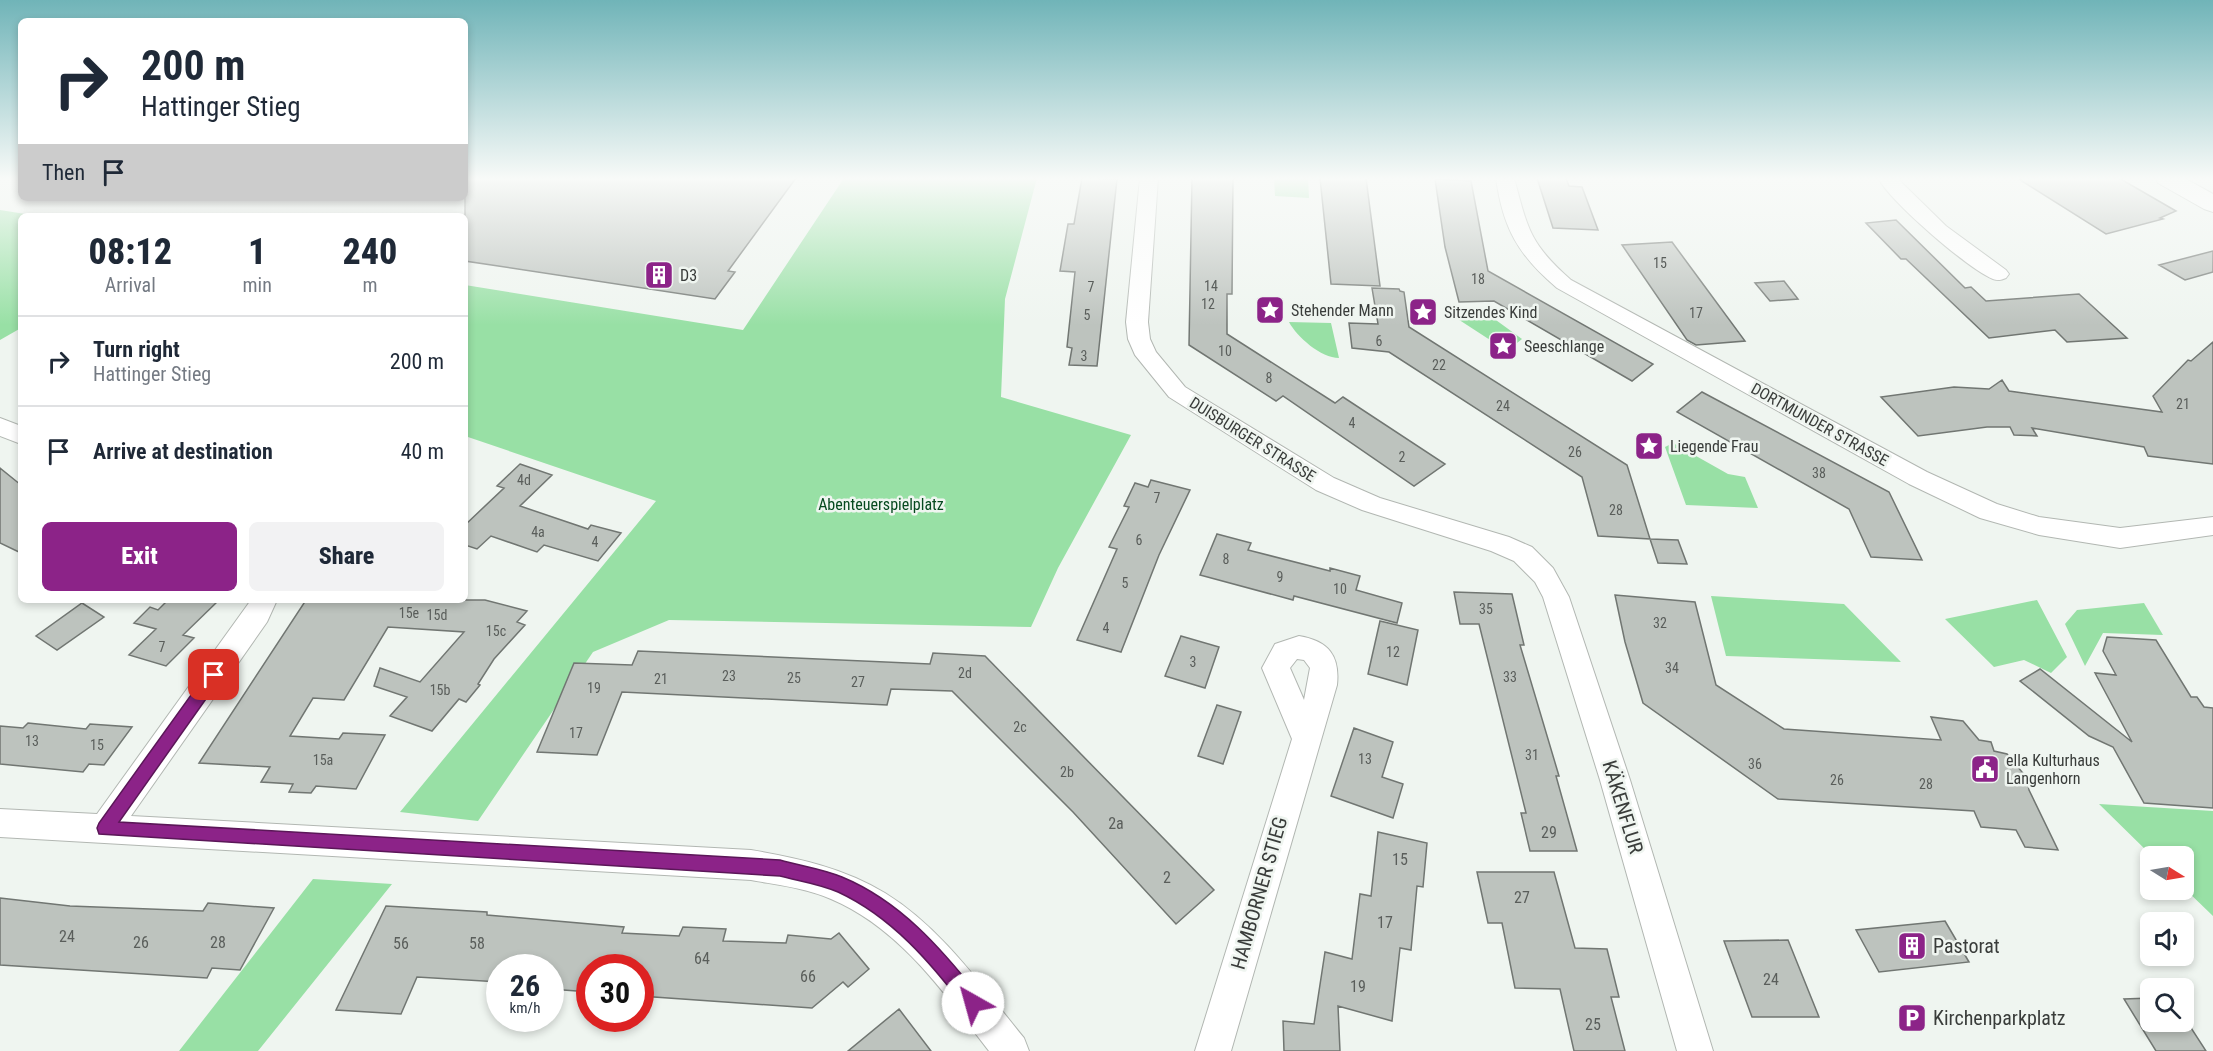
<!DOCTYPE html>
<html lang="en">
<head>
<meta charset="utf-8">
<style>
	:root { --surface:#fff; --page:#f2f2f3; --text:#1f2937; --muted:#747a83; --line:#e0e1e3; --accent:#8c2388 }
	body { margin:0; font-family:"Roboto Condensed",sans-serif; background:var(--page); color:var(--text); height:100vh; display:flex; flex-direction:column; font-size:22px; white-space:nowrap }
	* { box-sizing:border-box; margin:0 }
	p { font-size:20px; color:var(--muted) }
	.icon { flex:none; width:33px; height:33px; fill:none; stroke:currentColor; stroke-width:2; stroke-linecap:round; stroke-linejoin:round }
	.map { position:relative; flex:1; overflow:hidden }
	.side { position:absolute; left:18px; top:213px; width:450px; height:390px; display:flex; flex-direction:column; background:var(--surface); border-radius:9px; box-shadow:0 3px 9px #0003 }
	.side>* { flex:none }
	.banner { position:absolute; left:18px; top:18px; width:450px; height:183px; border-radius:9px; box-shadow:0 3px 9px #0003; background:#fff; color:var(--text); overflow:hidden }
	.needle { width:39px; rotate:101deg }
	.fabs { position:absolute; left:2140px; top:846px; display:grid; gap:12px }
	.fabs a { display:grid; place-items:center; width:54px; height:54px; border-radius:9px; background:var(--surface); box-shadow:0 3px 9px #0003; font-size:30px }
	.speed { position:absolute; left:486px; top:954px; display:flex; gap:12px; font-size:30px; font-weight:700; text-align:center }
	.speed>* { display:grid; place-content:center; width:78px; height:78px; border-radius:50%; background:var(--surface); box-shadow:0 3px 9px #0003; line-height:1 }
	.speed small { font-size:15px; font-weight:400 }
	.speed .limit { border:9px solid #d22; background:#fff; color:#111 }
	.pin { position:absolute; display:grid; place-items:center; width:51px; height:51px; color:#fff; margin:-26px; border-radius:12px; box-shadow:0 3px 9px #0006 }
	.me { position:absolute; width:66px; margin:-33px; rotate:322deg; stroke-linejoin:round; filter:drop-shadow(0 0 4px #0008) }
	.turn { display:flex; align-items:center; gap:21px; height:126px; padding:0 24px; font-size:27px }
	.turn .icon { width:78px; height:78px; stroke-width:2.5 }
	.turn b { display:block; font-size:42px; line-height:51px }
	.then { display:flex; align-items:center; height:57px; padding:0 24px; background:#0003; gap:12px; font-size:22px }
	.eta { display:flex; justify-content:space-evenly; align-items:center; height:102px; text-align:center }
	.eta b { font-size:36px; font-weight:800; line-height:42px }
	.action { display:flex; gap:12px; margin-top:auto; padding:12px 24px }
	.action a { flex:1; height:69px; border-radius:9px; background:var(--accent); color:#fff; font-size:24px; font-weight:800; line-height:69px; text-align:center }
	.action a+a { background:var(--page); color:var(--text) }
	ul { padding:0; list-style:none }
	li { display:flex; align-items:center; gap:18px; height:90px; padding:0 24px; border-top:2px solid var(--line) }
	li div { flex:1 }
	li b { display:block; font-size:22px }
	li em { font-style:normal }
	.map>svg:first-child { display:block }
	.green { fill:#98e0a5 }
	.building { fill:#bdc3be; stroke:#717672; stroke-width:1.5 }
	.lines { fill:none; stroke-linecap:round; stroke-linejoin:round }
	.street-casing { stroke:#b2b7b2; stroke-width:2 }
	.secondary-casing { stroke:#b2b7b2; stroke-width:2 }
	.street { fill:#fff; fill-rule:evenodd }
	.secondary { fill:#fff; fill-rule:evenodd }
	.route { fill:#8c2388; stroke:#5b1758; stroke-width:1.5 }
	.labels { text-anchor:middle; stroke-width:5; stroke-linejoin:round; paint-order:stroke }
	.number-label { font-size:14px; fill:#5a5e5b }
	.poi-label { font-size:16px; fill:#393c3a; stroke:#eff5f0; text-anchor:start }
	.street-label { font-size:16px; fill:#393c3a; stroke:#eff5f0 }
	.park-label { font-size:16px; fill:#05491e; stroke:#eff5f0 }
	.near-number-label { font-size:16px; fill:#5a5e5b }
	.near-street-label { font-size:20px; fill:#393c3a; stroke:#eff5f0 }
	.near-poi-label { font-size:20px; fill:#393c3a; stroke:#eff5f0; text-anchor:start }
</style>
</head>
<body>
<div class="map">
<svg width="2213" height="1051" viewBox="0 0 2213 1051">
	<rect width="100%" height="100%" fill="#eff5f0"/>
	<!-- green -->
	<path class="green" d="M 844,178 L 1037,178 L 1005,299 L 1001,397 L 1131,435 L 1058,568 L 1031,627 L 669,620 L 593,652 L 478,821 L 400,812 L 656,501 L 465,436 L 465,285 L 743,330 Z
		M 1274,178 L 1308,178 L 1309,198 L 1275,196 Z
		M 0,210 L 38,216 L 21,216 L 21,328 L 0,340 Z
		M 1447,312 L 1489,315 L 1522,339 L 1507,351 Z
		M 1289,322 L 1331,323 L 1339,358 C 1321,358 1297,337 1289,322 Z
		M 1673,443 L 1728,474 L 1745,477 L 1758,508 L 1686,505 L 1665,447 Z
		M 1711,596 L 1844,604 L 1901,662 L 1726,656 Z
		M 2037,600 L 2067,657 L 2051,673 L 2024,660 L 1994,667 L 1945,619 Z
		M 2144,603 L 2163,635 L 2103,633 L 2085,666 L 2065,624 L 2077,610 Z
		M 2099,804 L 2213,811 L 2213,916 L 2184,888 L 2184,856 L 2152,856 Z
		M 313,879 L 392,884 L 258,1051 L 179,1051 Z"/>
	<!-- building -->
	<path class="building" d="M 465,178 L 796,178 L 728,271 L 735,272 L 715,299 L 465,261 Z
		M 1082,178 L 1117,179 L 1097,366 L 1069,365 L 1072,348 L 1067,347 L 1075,272 L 1060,271 L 1068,224 L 1074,224 Z
		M 1192,178 L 1233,178 L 1232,294 L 1227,294 L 1227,334 L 1335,403 L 1343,397 L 1445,464 L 1414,486 L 1283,396 L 1276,401 L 1189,345 Z
		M 1320,178 L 1366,178 L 1380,286 L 1331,284 Z
		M 1537,178 L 1566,178 L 1569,186 L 1582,187 L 1598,230 L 1553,228 Z
		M 2017,178 L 2119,178 L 2176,211 L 2160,218 L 2163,219 L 2106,234 Z
		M 1435,179 L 1471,181 L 1488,271 L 1653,364 L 1632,381 L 1494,301 L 1459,302 L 1445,247 Z
		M 1896,220 L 1965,288 L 1971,287 L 1986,301 L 2079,294 L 2127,338 L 2067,342 L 2055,330 L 1989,338 L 1906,259 L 1901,259 L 1866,223 Z
		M 1672,242 L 1700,280 L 1745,341 L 1696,345 L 1687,340 L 1622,245 Z
		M 2213,251 L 2213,272 L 2185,280 L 2159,265 Z
		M 1784,281 L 1798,299 L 1770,301 L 1755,283 Z
		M 1372,288 L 1399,289 L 1400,291 L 1404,292 L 1409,327 L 1627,465 L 1650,539 L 1678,540 L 1687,564 L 1658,563 L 1650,539 L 1598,536 L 1582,477 L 1389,352 L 1352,348 L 1349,323 L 1378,324 Z
		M 2213,342 L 2213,464 L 2148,456 L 2144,447 L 2032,428 L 2037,436 L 2014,435 L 2010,427 L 1987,427 L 1918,436 L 1881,397 L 1954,387 L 1989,389 L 2002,380 L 2009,391 L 2162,412 L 2153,396 L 2188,360 L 2191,361 Z
		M 1702,392 L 1889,492 L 1922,560 L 1871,557 L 1849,509 L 1677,412 Z
		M 520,464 L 552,475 L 520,506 L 588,529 L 591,525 L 621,533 L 598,561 L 544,545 L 537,552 L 491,536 L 477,549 L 465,545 L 465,525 L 504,488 L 497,486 Z
		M 0,468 L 21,485 L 21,553 L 0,543 Z
		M 1151,480 L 1190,490 L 1159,555 L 1121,652 L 1077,640 L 1117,549 L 1109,547 L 1129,507 L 1124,506 L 1135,483 L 1148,487 Z
		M 1217,534 L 1251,543 L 1248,550 L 1330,571 L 1330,568 L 1360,576 L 1356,590 L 1402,603 L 1397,623 L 1294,596 L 1293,600 L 1200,575 Z
		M 1454,592 L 1512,594 L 1524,645 L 1520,645 L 1559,776 L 1556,776 L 1577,851 L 1530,851 L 1521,813 L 1526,813 L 1479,624 L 1460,624 Z
		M 1615,595 L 1695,602 L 1716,685 L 1784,729 L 1941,740 L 1931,717 L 1963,721 L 1979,740 L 1991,742 L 1994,751 L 2007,754 L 2027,778 L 2029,790 L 2058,850 L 2025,847 L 2016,830 L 1981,827 L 1974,811 L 1778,799 L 1643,703 L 1625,642 Z
		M 168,600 L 219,600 L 183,635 L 194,638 L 166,666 L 129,655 L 156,629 L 134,623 L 150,607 L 158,610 Z
		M 306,600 L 485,600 L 527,611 L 517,622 L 525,625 L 494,659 L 478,684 L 480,685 L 466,702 L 459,699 L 432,731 L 390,716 L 407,697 L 374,686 L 380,668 L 420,682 L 464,632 L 388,627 L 344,700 L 313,698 L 290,736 L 339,739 L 343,733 L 385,735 L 356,789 L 316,786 L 311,793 L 289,792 L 293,784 L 261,782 L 270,767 L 199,763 Z
		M 82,603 L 104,617 L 57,650 L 36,636 Z
		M 1380,621 L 1418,630 L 1407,685 L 1368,674 Z
		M 1181,636 L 1219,647 L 1205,688 L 1165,676 Z
		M 2107,637 L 2156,640 L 2191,697 L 2197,697 L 2204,707 L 2213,708 L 2213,808 L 2144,803 L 2113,747 L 2089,736 L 2020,681 L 2040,669 L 2132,742 L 2095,673 L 2116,675 L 2103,651 Z
		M 638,651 L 930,664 L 933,653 L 985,656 L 1214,890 L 1176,924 L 1073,812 L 952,691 L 891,689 L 887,705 L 622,692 L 597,755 L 537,752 L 574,663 L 632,665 Z
		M 1217,705 L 1241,712 L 1223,764 L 1198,756 Z
		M 28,723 L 86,729 L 90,724 L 132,727 L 104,765 L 89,764 L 83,772 L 0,764 L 0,726 L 23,728 Z
		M 1354,728 L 1393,742 L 1382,777 L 1403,784 L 1393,818 L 1331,796 Z
		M 1378,832 L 1427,843 L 1423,887 L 1417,886 L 1411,950 L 1400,948 L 1392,1021 L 1338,1006 L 1340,1051 L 1284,1051 L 1283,1021 L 1314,1024 L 1325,952 L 1352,959 L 1360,894 L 1371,896 Z
		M 1477,872 L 1554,872 L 1575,948 L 1607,949 L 1619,997 L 1611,997 L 1625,1051 L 1574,1051 L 1560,989 L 1515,988 L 1502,923 L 1488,923 Z
		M 0,898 L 70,906 L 203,911 L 208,903 L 274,908 L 240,970 L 212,968 L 207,978 L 0,965 Z
		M 386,906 L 487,912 L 487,915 L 624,927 L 622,933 L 679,936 L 683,927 L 726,929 L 723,941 L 786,943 L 788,935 L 831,939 L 839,933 L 869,969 L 848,987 L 843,982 L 812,1008 L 640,996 L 640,968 L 590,968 L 590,992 L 550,989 L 550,968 L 500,968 L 500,982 L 417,977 L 401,1014 L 336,1010 Z
		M 1945,921 L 1969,962 L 1879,972 L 1856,930 Z
		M 1788,940 L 1819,1017 L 1752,1017 L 1724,941 Z
		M 2151,998 L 2151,1022 L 2184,1022 L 2184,1017 L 2206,1051 L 2156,1051 L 2124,999 Z
		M 899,1009 L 931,1051 L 848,1051 Z"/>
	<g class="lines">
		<!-- street casing -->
		<g class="street-casing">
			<path id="street" d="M 1140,178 L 1158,178 L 1148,322 L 1150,339 L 1156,352 L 1185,387 L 1334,478 L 1380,498 L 1509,537 L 1532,547 L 1553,568 L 1569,597 L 1630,780 L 1713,1051 L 1677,1051 L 1600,780 L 1543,597 L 1535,582 L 1514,561 L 1491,551 L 1362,510 L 1316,490 L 1169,397 L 1135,355 L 1128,339 L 1126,322 Z
				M 1496,178 L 1514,178 C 1528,229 1529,243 1571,280 L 1927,472 L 1997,504 L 2039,517 L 2120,528 L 2213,517 L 2213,535 L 2120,548 L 2039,535 L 1980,518 L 1909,484 L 1557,288 C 1518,255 1503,228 1496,178 Z
				M 1878,178 L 1897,178 L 1946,226 L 2006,270 L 2009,274 L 2006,278 C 2001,280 1998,281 1993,279 C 1967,268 1891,202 1878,178 Z
				M 0,418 L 21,426 L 21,444 L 0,436 Z
				M 251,600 L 277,600 L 267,622 L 131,816 L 751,850 C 798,858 844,868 885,893 C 942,928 982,987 1024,1038 L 1029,1051 L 989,1051 C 945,994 900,928 831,899 C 806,888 778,885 751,880 L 0,837 L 0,809 L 97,814 Z
				M 1299,636 C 1329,641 1340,656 1337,685 L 1231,1051 L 1195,1051 L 1292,739 L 1262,668 L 1275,644 ZM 1297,659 L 1304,660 L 1310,668 L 1304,700 L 1290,668 Z"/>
		</g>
		<!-- secondary casing -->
		<g class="secondary-casing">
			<path id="secondary" d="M 2155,178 L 2184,178 L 2213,194 L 2213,212 L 2204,209 L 2158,183 Z"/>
		</g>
		<!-- street -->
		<use href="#street" class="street"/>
		<!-- secondary -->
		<use href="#secondary" class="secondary"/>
	</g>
	<!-- sky -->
	<linearGradient id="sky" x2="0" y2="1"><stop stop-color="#70b4b8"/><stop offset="0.55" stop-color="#f8faf8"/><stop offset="1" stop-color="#f8faf8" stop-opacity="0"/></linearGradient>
	<rect width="2213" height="325" fill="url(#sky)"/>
	<!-- route -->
	<path class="route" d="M 214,668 L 222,675 L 220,679 L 119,822 L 780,860 C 801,866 823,869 842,877 C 900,901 941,948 979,996 L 982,1003 L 979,1009 L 973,1012 L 966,1009 C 931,963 892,917 838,892 C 820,884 799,881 780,876 L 99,834 L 97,828 L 99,823 L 209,670 Z"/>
	<!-- icons -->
	<defs>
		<g id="building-square" transform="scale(1.5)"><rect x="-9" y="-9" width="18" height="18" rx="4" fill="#8c2388" stroke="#eff5f0"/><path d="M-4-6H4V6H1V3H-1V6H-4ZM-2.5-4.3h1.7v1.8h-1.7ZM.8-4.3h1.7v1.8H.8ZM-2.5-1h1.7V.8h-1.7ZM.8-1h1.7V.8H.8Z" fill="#fff"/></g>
		<g id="sight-square" transform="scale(1.5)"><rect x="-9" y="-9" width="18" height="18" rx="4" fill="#8c2388" stroke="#eff5f0"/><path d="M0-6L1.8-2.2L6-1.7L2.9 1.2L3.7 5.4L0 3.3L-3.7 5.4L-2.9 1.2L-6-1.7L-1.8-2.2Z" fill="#fff"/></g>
		<g id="civic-square" transform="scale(1.5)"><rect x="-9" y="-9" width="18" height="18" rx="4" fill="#8c2388" stroke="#eff5f0"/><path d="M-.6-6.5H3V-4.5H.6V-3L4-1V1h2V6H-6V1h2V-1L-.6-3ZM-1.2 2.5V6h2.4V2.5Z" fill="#fff"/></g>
		<g id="parking-square" transform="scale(1.5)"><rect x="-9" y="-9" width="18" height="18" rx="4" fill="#8c2388" stroke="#eff5f0"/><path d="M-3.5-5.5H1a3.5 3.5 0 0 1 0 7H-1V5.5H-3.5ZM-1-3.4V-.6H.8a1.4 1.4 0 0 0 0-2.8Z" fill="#fff"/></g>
	</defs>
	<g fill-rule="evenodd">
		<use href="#building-square" x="659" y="275"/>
		<use href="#sight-square" x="1270" y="310"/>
		<use href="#sight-square" x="1423" y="312"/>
		<use href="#sight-square" x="1503" y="346"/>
		<use href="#sight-square" x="1649" y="446"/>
		<use href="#civic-square" x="1985" y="769"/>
		<use href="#building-square" x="1912" y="946"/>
		<use href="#parking-square" x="1912" y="1018"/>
	</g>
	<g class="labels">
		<!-- number labels -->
		<g class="number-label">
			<text x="1660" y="268">15</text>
			<text x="1478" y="284">18</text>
			<text x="1211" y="291">14</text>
			<text x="1091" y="292">7</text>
			<text x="1208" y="309">12</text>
			<text x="1696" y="318">17</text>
			<text x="1087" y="320">5</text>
			<text x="1379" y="346">6</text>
			<text x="1225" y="356">10</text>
			<text x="1084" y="361">3</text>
			<text x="1439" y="370">22</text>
			<text x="1269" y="383">8</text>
			<text x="2183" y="409">21</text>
			<text x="1503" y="411">24</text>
			<text x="1352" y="428">4</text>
			<text x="1575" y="457">26</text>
			<text x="1402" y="462">2</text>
			<text x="1819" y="478">38</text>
			<text x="524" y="485">4d</text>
			<text x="1157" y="503">7</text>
			<text x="1616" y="515">28</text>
			<text x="538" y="537">4a</text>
			<text x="1139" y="545">6</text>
			<text x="595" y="547">4</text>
			<text x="1226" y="564">8</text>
			<text x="1280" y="582">9</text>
			<text x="1125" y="588">5</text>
			<text x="1340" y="594">10</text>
			<text x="1486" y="614">35</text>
			<text x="409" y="618">15e</text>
			<text x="437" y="620">15d</text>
			<text x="1660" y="628">32</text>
			<text x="1106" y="633">4</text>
			<text x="496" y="636">15c</text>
			<text x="162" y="652">7</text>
			<text x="1393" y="657">12</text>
			<text x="1193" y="667">3</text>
			<text x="1672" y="673">34</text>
			<text x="965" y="678">2d</text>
			<text x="729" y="681">23</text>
			<text x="1510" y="682">33</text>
			<text x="794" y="683">25</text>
			<text x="661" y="684">21</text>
			<text x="858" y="687">27</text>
			<text x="594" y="693">19</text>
			<text x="440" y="695">15b</text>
			<text x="1020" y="732">2c</text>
			<text x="576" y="738">17</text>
			<text x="32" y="746">13</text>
			<text x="97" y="750">15</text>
			<text x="1532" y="760">31</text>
			<text x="1365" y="764">13</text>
			<text x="323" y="765">15a</text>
			<text x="1755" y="769">36</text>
			<text x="1067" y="777">2b</text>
			<text x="1837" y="785">26</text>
			<text x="1926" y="789">28</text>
		</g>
		<!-- poi labels -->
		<g class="poi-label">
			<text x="680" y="281">D3</text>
			<text x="1291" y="316">Stehender Mann</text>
			<text x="1444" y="318">Sitzendes Kind</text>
			<text x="1524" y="352">Seeschlange</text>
			<text x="1670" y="452">Liegende Frau</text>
			<text x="2006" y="766">ella Kulturhaus<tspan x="2006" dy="18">Langenhorn</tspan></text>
		</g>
		<!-- street labels -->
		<g class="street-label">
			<text transform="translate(1820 424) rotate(29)" y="6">DORTMUNDER STRASSE</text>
			<text transform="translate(1253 439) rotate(32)" y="6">DUISBURGER STRASSE</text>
		</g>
		<!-- park labels -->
		<g class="park-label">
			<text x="881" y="510">Abenteuerspielplatz</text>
		</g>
		<!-- near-number labels -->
		<g class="near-number-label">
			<text x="1116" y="829">2a</text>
			<text x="1549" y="838">29</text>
			<text x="1400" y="865">15</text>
			<text x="1167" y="883">2</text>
			<text x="1522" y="903">27</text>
			<text x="1385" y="928">17</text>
			<text x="67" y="942">24</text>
			<text x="141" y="948">26</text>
			<text x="218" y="948">28</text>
			<text x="401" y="949">56</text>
			<text x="477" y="949">58</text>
			<text x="702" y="964">64</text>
			<text x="808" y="982">66</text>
			<text x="1771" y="985">24</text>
			<text x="1358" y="992">19</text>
			<text x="1593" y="1030">25</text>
		</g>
		<!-- near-street labels -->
		<g class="near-street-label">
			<text transform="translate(1623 807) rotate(73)" y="7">KÄKENFLUR</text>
			<text transform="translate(1259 893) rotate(-74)" y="7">HAMBORNER STIEG</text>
		</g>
		<!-- near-poi labels -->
		<g class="near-poi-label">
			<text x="1933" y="953">Pastorat</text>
			<text x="1933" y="1025">Kirchenparkplatz</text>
		</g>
	</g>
</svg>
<div class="fabs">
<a><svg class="needle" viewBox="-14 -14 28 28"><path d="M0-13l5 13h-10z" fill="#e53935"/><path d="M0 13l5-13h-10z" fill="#747a83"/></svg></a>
<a><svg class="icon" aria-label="sound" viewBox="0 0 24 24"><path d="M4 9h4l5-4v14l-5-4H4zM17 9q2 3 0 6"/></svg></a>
<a><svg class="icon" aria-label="search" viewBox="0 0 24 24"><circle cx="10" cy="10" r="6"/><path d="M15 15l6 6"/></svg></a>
</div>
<div class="speed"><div>26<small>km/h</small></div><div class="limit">30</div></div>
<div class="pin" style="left:214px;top:675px;background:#d93025"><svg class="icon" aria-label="arrive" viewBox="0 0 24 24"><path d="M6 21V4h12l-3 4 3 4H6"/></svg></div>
<svg class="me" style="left:973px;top:1003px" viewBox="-20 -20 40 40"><circle r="19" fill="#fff"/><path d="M0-13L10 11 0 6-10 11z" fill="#8c2388"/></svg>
<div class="banner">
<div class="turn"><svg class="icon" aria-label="right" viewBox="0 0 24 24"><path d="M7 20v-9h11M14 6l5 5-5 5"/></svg><div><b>200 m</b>Hattinger Stieg</div></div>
<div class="then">Then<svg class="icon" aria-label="arrive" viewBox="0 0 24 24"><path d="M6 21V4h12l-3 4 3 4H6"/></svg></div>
</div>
<section class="side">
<div class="eta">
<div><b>08:12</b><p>Arrival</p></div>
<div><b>1</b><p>min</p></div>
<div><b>240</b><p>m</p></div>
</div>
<ul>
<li><svg class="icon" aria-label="right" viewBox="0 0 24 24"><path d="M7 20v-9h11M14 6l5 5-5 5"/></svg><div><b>Turn right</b><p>Hattinger Stieg</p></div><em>200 m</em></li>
<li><svg class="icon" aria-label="arrive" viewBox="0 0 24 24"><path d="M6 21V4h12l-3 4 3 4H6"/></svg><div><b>Arrive at destination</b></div><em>40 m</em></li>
</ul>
<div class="action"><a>Exit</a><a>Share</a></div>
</section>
</div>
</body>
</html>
